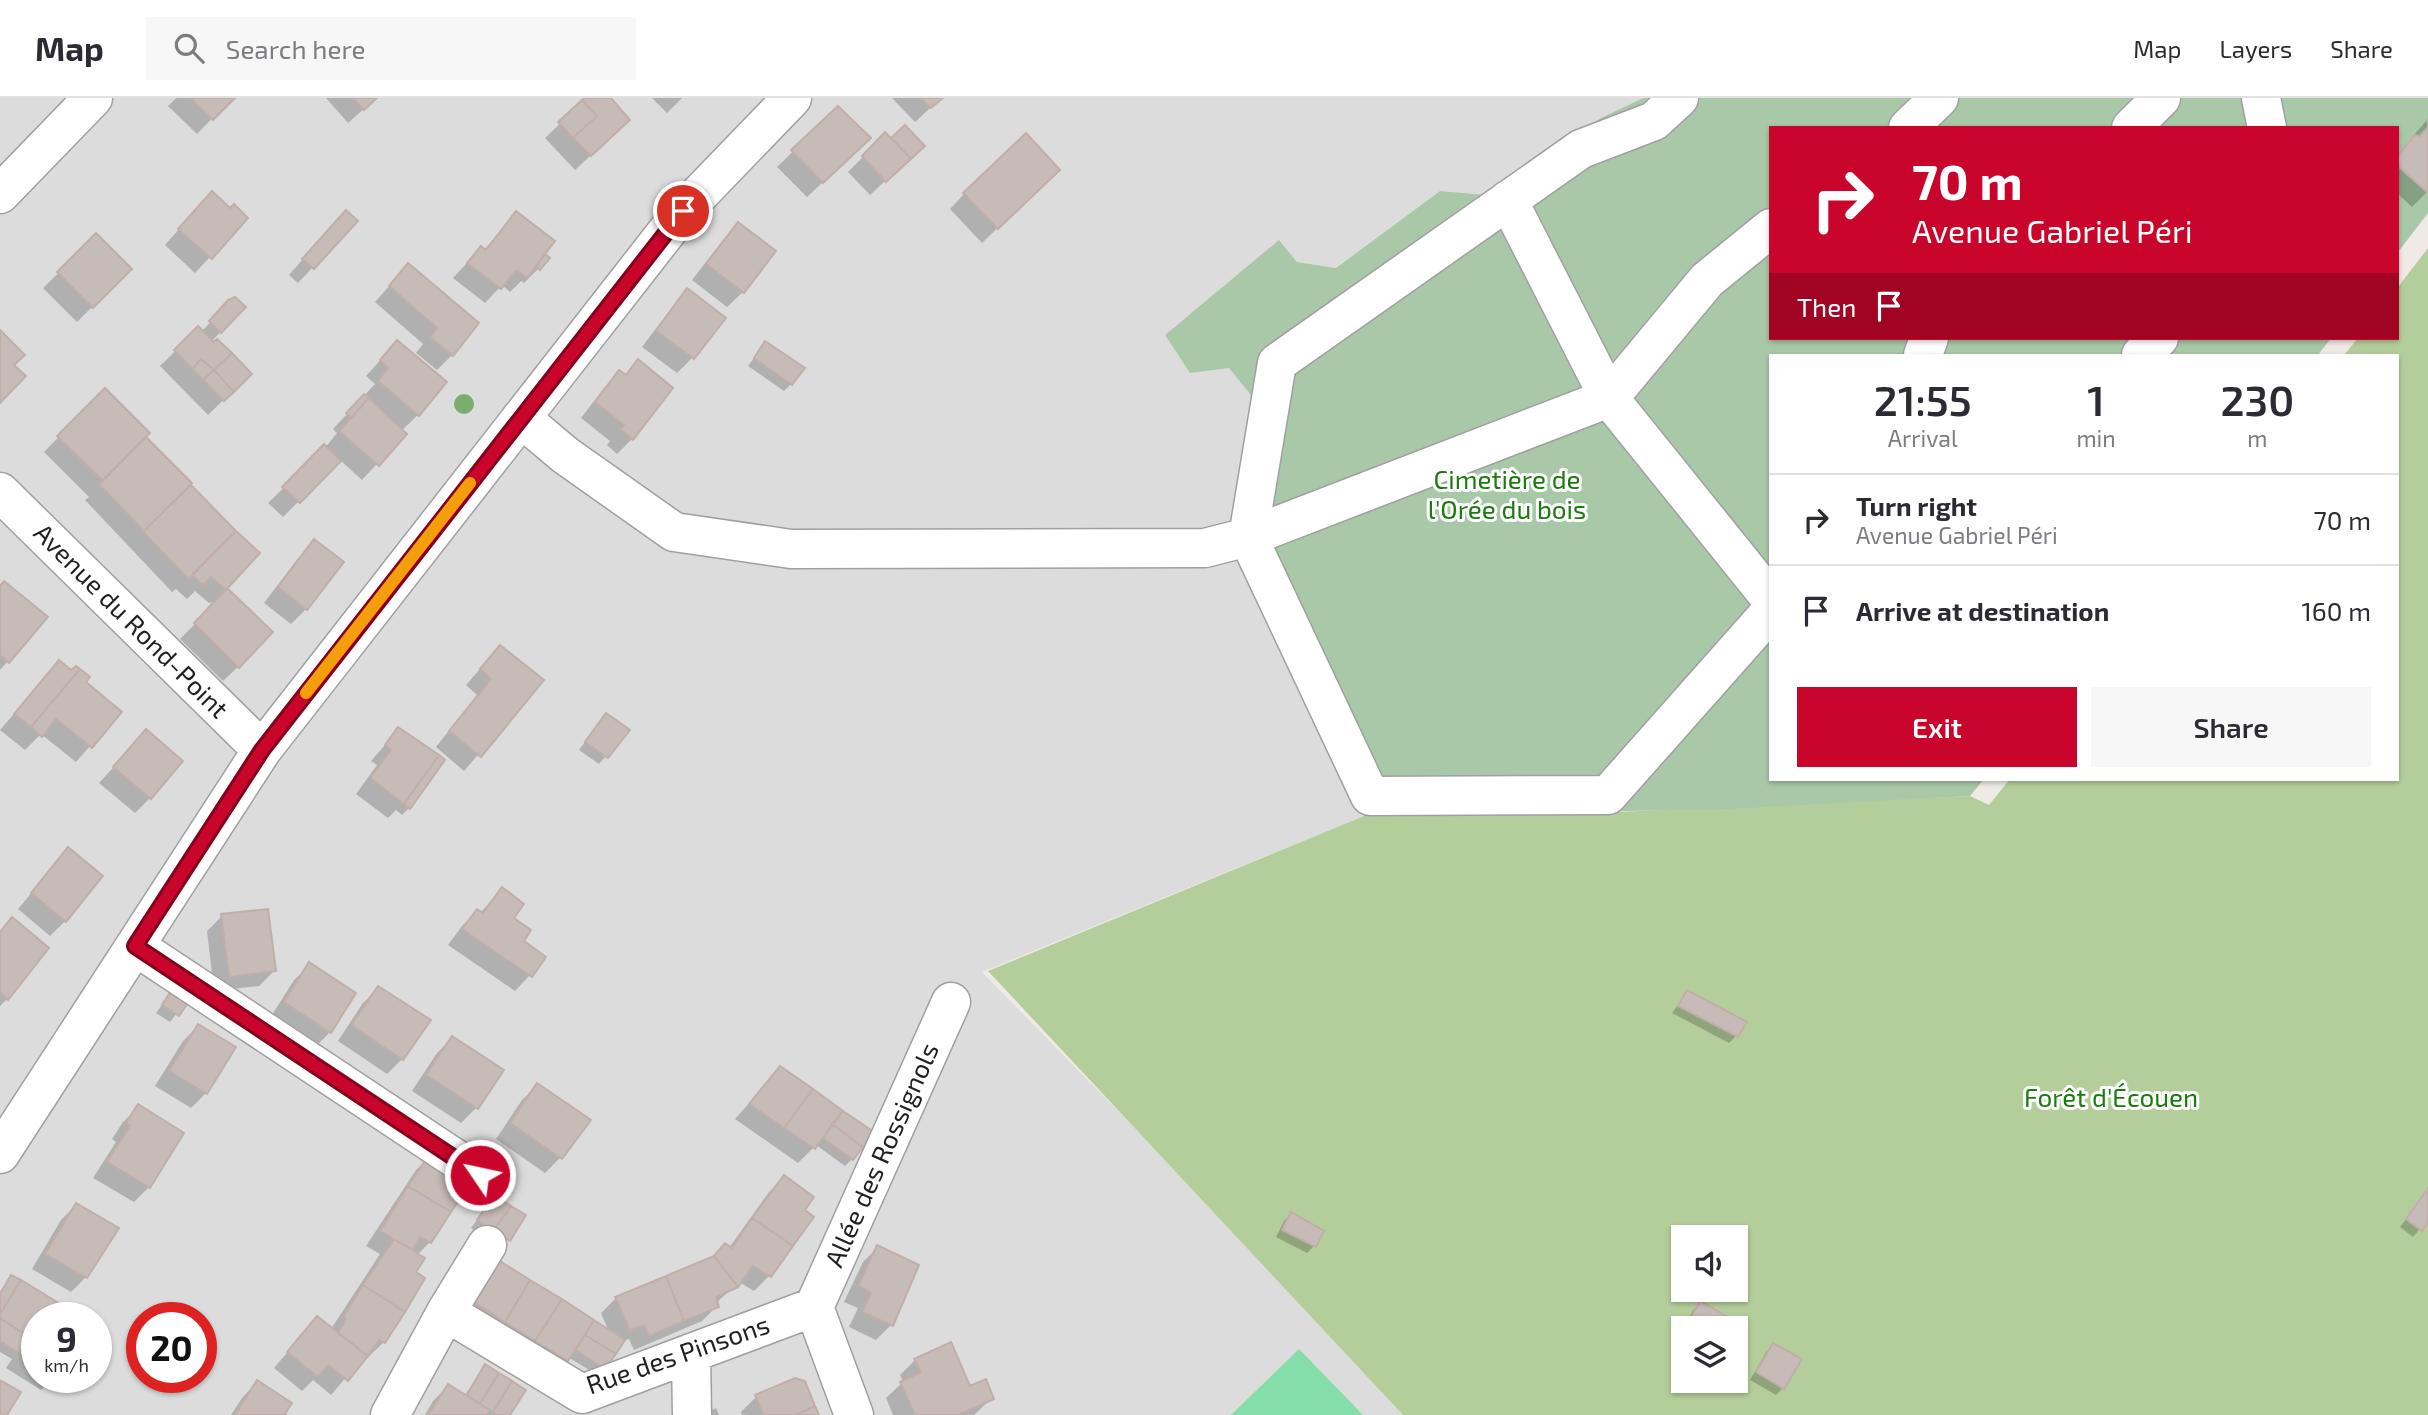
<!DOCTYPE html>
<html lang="en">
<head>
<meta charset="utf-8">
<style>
	:root { --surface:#fff; --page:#f7f7f7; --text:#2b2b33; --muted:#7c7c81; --line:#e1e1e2; --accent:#c9052b }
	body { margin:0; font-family:"Exo 2",sans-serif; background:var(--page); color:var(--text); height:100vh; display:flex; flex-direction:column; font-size:26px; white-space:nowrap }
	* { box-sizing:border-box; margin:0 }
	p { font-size:23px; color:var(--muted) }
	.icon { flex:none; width:38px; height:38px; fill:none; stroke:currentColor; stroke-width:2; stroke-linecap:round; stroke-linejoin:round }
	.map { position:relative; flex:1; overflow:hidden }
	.details { position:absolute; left:1769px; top:256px; width:630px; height:427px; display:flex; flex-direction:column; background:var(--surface); border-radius:0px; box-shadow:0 2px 5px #0004 }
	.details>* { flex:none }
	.guide { position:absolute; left:1769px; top:28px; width:630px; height:214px; border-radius:0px; box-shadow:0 2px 5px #0004; background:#c9052b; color:#fff; overflow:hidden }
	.tools { position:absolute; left:1671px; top:1127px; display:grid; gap:14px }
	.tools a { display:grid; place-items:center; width:77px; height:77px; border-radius:0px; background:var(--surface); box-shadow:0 2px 5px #0004; font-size:35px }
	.speed { position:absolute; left:21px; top:1204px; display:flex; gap:14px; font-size:35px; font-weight:700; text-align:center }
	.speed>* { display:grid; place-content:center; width:91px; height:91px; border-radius:50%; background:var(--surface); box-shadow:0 2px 5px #0004; line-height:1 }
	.speed small { font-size:18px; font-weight:400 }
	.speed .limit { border:10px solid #d22; background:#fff; color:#111 }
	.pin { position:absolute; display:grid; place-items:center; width:60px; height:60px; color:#fff; margin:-30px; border:4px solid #fff; border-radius:50%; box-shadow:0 2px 7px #0007 }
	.me { position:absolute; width:77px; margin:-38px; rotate:304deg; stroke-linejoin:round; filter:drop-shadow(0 0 5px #0008) }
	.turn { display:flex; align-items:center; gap:24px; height:147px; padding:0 28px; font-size:32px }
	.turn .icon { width:91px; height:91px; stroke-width:2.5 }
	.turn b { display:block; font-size:49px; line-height:60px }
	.then { display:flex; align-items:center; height:66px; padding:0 28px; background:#0003; gap:14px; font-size:26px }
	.eta { display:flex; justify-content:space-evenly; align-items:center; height:119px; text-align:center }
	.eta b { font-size:42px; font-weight:600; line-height:49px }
	.action { display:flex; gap:14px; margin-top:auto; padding:14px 28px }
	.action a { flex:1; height:80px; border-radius:0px; background:var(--accent); color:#fff; font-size:28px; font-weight:600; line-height:80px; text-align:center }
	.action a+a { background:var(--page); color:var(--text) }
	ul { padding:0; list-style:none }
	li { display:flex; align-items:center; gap:21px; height:91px; padding:0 28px; border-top:2px solid var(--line) }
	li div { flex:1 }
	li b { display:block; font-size:26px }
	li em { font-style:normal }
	header { display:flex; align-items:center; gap:42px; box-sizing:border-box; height:98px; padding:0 35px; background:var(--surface); border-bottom:2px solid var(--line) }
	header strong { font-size:33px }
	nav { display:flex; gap:38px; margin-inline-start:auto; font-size:24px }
	.search { width:490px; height:63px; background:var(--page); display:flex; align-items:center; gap:18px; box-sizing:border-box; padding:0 24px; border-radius:0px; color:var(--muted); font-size:26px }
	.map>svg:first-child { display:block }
	.residential { fill:#dddcdc; fill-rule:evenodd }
	.forest { fill:#b4ce9b; fill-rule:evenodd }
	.cemetery { fill:#a8c8a7 }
	.pitch { fill:#85dda9 }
	.shadow { fill:#0003 }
	.building { fill:#c7bbb8; stroke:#c1aea8; stroke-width:2 }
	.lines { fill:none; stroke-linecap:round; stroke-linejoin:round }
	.minor-casing { stroke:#a0a0a0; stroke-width:41 }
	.minor { stroke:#fff; stroke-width:38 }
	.tree { fill:#7aad6f }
	.route-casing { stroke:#83031c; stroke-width:18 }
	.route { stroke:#c9052b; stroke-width:12 }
	.slow { stroke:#f59e0b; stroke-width:12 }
	.labels { text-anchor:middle; stroke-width:6; stroke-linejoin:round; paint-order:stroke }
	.park-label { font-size:26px; fill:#1b7b0e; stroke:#fff }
	.street-label { font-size:26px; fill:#1f1f1f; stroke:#fff }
</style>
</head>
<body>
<header>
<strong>Map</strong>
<div class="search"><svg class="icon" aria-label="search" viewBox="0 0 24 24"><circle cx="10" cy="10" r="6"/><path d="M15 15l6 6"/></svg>Search here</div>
<nav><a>Map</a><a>Layers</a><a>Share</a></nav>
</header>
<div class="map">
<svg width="2428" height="1317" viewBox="0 0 2428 1317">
	<rect width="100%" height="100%" fill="#efeae5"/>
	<!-- residential -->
	<path class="residential" d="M 0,0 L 1643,0 L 1601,20 L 1487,97 L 1440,93 L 1336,170 L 1297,164 L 1279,143 L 1165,237 L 1190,275 L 1229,269 L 1255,302 L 1233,430 L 1364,718 L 982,874 L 1166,1062 L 1403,1317 L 0,1317 ZM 37,1220 L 96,1220 L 96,1279 L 37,1279 ZM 142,1220 L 201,1220 L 201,1279 L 142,1279 Z"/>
	<!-- forest -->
	<path class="forest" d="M 2428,150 L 2428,1317 L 1403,1317 L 988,873 L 1364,718 L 1617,714 L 1970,698 L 1989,707 L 2010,681 L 2398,681 L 2398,257 L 2344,257 L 2358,240 L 2398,240 L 2398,189 ZM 1684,1139 L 1736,1139 L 1736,1192 L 1684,1192 ZM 1684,1230 L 1736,1230 L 1736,1283 L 1684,1283 Z"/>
	<!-- cemetery -->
	<path class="cemetery" d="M 1643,0 L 2428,0 L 2428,115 L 2398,154 L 2398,30 L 1771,30 L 1771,240 L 2331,240 L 2318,257 L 1771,257 L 1771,681 L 1984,681 L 1970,698 L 1728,711 L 1364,718 L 1291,568 L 1233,430 L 1255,302 L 1229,270 L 1190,275 L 1165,237 L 1279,142 L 1297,164 L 1336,170 L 1440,93 L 1487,97 L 1601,20 Z"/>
	<!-- pitch -->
	<path class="pitch" d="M 1299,1251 L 1363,1317 L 1231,1317 Z"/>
	<!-- shadow -->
	<path class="shadow" d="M 176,0 L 232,0 L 197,36 L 168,8 Z
		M 326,0 L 376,0 L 348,25 Z
		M 587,0 L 608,0 L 613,37 L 575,72 L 545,40 Z
		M 652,0 L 682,0 L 667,15 Z
		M 892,0 L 941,0 L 915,24 Z
		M 838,10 L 854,55 L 807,99 L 777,69 Z
		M 2428,21 L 2428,93 L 2412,109 L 2398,96 L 2398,58 L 2413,42 L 2412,39 Z
		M 905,30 L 923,48 L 870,97 L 848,74 L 885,37 L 891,43 Z
		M 1058,72 L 982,145 L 950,111 L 964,96 Z
		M 197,111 L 230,113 L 246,120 L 195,175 L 165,147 Z
		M 516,115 L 543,156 L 539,170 L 524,185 L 521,183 L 510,194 L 502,187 L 485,205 L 453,180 L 481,150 L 484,152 Z
		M 356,123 L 298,185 L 289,177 L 331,129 Z
		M 739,126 L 743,194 L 727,209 L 692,182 L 724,141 Z
		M 96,138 L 130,171 L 77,224 L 43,190 Z
		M 408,167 L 452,257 L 437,272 L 416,255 L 423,246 L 375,204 Z
		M 688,193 L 723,220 L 692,260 L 677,275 L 642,249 L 673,208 Z
		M 244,209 L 211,244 L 250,276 L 208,317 L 160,268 L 198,231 L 200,233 L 204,231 L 218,216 Z
		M 397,244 L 418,317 L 401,333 L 405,336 L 362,382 L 340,362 L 283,419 L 268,405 L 325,350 L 337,335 L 333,331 L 375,286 L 366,278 Z
		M 765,245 L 791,286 L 784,293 L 748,268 Z
		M 638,264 L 671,290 L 632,341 L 617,356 L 607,347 L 610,343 L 581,320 L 604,290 L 619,275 L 624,278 Z
		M 105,292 L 144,339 L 188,387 L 258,456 L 226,491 L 238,569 L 223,583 L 180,541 L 218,503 L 209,505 L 195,493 L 187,501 L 176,491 L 172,494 L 85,402 L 89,399 L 44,354 Z
		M 314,444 L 306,511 L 291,526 L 264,505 L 299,459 Z
		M 2,484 L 46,519 L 0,572 L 0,486 Z
		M 59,564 L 119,615 L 76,664 L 41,636 L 25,652 L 0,632 Z
		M 486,564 L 542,582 L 464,673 L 436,649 L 477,597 L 466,587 Z
		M 599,625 L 606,658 L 599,666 L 579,652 Z
		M 399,631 L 409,710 L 402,717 L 396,712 L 388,720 L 356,696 L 377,667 L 371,663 Z
		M 146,634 L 150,700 L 135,715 L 99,685 Z
		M 68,751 L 65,823 L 50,838 L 18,811 Z
		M 502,791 L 521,844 L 530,877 L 515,893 L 448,847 L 462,828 L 477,813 L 480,815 Z
		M 222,818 L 274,873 L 259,888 L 214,893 L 207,833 Z
		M 12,822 L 7,901 L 0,908 L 0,834 Z
		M 310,867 L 330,934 L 315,949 L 270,920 L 294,882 Z
		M 378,890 L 402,961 L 387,976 L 338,943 L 363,905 Z
		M 174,891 L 187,902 L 170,924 L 156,915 Z
		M 1687,894 L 1736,938 L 1729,945 L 1672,915 Z
		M 198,928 L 206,995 L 191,1010 L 155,988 L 183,943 Z
		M 452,940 L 502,973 L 476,1010 L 461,1025 L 412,993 L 437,955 Z
		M 780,970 L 852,1061 L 845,1068 L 816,1047 L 798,1065 L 735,1021 Z
		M 537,987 L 561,1059 L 545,1075 L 496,1041 L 522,1002 Z
		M 139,1009 L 149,1089 L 134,1104 L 93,1080 L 116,1044 L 112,1041 L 123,1024 Z
		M 431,1057 L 469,1082 L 430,1144 L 417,1157 L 414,1175 L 384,1244 L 368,1259 L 365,1257 L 331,1297 L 313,1282 L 302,1293 L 274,1270 L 317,1220 L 331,1231 L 380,1156 L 366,1148 L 416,1072 Z
		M 784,1079 L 802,1112 L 811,1119 L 769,1178 L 754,1193 L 739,1184 L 716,1205 L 717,1208 L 702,1223 L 634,1252 L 629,1241 L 621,1244 L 597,1277 L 568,1259 L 551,1277 L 458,1219 L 498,1164 L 609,1234 L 601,1215 L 616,1200 L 712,1160 L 729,1150 L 769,1094 Z
		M 2428,1092 L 2428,1121 L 2413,1139 L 2400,1129 Z
		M 494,1099 L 524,1117 L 501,1149 L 471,1130 Z
		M 76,1107 L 86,1179 L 71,1194 L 32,1171 L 61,1122 Z
		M 1291,1116 L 1322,1134 L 1314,1148 L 1307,1155 L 1276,1139 L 1284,1123 Z
		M 878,1149 L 891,1227 L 876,1242 L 849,1229 L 858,1210 L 844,1204 L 863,1164 Z
		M 12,1179 L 37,1220 L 37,1279 L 54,1279 L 41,1292 L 6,1270 L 12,1261 L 0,1254 L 0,1194 Z
		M 1700,1205 L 1734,1224 L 1731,1230 L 1684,1230 L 1693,1212 Z
		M 1773,1247 L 1783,1290 L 1776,1297 L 1750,1282 L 1766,1254 Z
		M 915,1262 L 969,1290 L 992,1300 L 974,1317 L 893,1317 L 886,1300 L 903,1284 L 900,1277 Z
		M 486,1268 L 508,1317 L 425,1317 L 433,1303 L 448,1288 L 464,1298 Z
		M 257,1284 L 284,1317 L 231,1317 L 242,1300 Z
		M 756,1299 L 818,1317 L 742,1317 L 741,1314 Z
		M 716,1310 L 719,1317 L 702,1317 Z"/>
	<!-- building -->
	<path class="building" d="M 190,0 L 235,0 L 213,22 Z
		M 353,0 L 377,0 L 364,12 Z
		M 584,0 L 611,0 L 630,22 L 591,58 L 573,40 L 597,18 L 582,2 Z
		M 921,0 L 943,0 L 931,10 Z
		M 582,2 L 597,18 L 573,40 L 558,24 Z
		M 838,8 L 871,40 L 823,85 L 791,52 Z
		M 2428,20 L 2428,95 L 2398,68 L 2398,57 L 2415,37 L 2420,38 L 2428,29 Z
		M 905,27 L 925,48 L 911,61 L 891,40 Z
		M 885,34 L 911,61 L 886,84 L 862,58 Z
		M 1026,35 L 1060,72 L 998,131 L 963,95 Z
		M 212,93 L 230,110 L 234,106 L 248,120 L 212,161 L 178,131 Z
		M 346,112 L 358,123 L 314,171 L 302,161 Z
		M 516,113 L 555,143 L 527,180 L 516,172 L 501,191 L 467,165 L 481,148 L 486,152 Z
		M 738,124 L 776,153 L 744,195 L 706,166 Z
		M 96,135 L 132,171 L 93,210 L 57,174 Z
		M 545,156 L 550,160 L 540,172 L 536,168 Z
		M 408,165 L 479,225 L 453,258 L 430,239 L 437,230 L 389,188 Z
		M 687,190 L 726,220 L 694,261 L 656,233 Z
		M 235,199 L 246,209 L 221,235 L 209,223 L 228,202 Z
		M 198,228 L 214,244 L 217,241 L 232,255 L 214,272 L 201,261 L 192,271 L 174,252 Z
		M 0,232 L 25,257 L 14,267 L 26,278 L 0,305 Z
		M 397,242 L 447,284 L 419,318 L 378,283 L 388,270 L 380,262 Z
		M 765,243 L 805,270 L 792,287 L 754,260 Z
		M 232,255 L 252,276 L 234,294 L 214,272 Z
		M 201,261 L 214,272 L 203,282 L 192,271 Z
		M 638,261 L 673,290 L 633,342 L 620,331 L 624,327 L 595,304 L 619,272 L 626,277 Z
		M 214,272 L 234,294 L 224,303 L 203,282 Z
		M 105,290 L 150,335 L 103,383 L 57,338 Z
		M 364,296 L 369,300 L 351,320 L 346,315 Z
		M 369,300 L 407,336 L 379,368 L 339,333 Z
		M 146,339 L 192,385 L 144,433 L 99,386 Z
		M 324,346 L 341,363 L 300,405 L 282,389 Z
		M 191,387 L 236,433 L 189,481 L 143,434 Z
		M 236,433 L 260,455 L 226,492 L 211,479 L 203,487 L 192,477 Z
		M 314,441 L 344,464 L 307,512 L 278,489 Z
		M 4,483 L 48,519 L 9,565 L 0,557 L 0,489 Z
		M 227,490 L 273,534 L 239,570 L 194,525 Z
		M 500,547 L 544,582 L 481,659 L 449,633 L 491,581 L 480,571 Z
		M 59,562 L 71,572 L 76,568 L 80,571 L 31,629 L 14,616 Z
		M 80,571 L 90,579 L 86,584 L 122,614 L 92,650 L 56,621 L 42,639 L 31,629 Z
		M 606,615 L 630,632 L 608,660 L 585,644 Z
		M 398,629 L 439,657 L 404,706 L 370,680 L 391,652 L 385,647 Z
		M 146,631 L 183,663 L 151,701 L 113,669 Z
		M 439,657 L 445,662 L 410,711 L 404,706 Z
		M 68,749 L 103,778 L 66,824 L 31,795 Z
		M 502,789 L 524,806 L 514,820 L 531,832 L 524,843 L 546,859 L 532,879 L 462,831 L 477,811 L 483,815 Z
		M 268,811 L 276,873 L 229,879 L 221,816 Z
		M 12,819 L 49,850 L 8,902 L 0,895 L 0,834 Z
		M 309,864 L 356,895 L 331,935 L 284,904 Z
		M 174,888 L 190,902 L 179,918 L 162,907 Z
		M 378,888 L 431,922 L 403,962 L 351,927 Z
		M 1687,892 L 1747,924 L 1738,939 L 1678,908 Z
		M 198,926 L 236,949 L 207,996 L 169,973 Z
		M 452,938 L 504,972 L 478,1011 L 426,977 Z
		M 780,968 L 813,991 L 784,1030 L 749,1006 Z
		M 537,985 L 591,1022 L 562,1061 L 510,1025 Z
		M 813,991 L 843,1013 L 815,1051 L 784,1030 Z
		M 138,1006 L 184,1035 L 150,1090 L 107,1064 L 130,1028 L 126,1025 Z
		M 843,1013 L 874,1034 L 863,1049 L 832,1026 Z
		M 832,1026 L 863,1049 L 853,1062 L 823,1040 Z
		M 431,1054 L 472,1082 L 451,1114 L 408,1088 Z
		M 784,1077 L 814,1099 L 805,1112 L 814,1119 L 793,1148 L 752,1120 Z
		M 408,1088 L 451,1114 L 431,1145 L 420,1139 L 413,1152 L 380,1133 Z
		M 2428,1090 L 2428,1124 L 2422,1133 L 2406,1121 Z
		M 494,1097 L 511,1108 L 494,1132 L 477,1122 Z
		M 76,1105 L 119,1130 L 87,1180 L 45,1156 Z
		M 511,1108 L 526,1117 L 510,1143 L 494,1132 Z
		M 1291,1114 L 1324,1133 L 1316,1149 L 1282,1132 Z
		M 752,1120 L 793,1148 L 771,1179 L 753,1168 L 738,1189 L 714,1158 L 725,1145 L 732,1150 Z
		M 394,1141 L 425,1160 L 416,1174 L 425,1180 L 405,1214 L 363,1187 Z
		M 877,1147 L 919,1167 L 893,1228 L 862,1214 L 871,1195 L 858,1188 Z
		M 714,1158 L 738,1189 L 716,1199 L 719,1209 L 684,1223 L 666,1178 Z
		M 498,1162 L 530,1182 L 505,1224 L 472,1203 Z
		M 11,1177 L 21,1182 L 0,1216 L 0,1196 Z
		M 666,1178 L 684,1223 L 649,1238 L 644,1227 L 630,1232 L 615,1199 Z
		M 21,1182 L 83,1220 L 37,1220 L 37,1265 L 19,1255 L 29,1239 L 0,1220 L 0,1216 Z
		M 530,1182 L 562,1201 L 535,1243 L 505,1224 Z
		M 363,1187 L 405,1214 L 385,1245 L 379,1242 L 368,1258 L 338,1235 L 346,1222 L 344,1218 Z
		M 562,1201 L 594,1222 L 568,1263 L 535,1243 Z
		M 1700,1203 L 1737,1224 L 1733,1230 L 1686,1229 Z
		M 317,1218 L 368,1258 L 348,1283 L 328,1267 L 318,1279 L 287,1254 Z
		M 0,1220 L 29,1239 L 19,1255 L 0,1243 Z
		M 594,1222 L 625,1242 L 616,1256 L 585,1237 Z
		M 585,1237 L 616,1256 L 605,1271 L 575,1252 Z
		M 951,1244 L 970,1288 L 986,1281 L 994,1301 L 958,1317 L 915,1317 L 900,1284 L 921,1274 L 914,1261 Z
		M 1773,1245 L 1802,1261 L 1784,1291 L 1756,1274 Z
		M 485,1266 L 499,1275 L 480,1306 L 467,1297 Z
		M 499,1275 L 512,1283 L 493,1314 L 480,1306 Z
		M 795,1280 L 805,1283 L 815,1308 L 795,1317 L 763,1317 L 755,1297 Z
		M 0,1282 L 21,1294 L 7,1317 L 0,1317 Z
		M 257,1282 L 292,1305 L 285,1316 L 287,1317 L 235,1317 Z
		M 512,1283 L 526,1292 L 510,1317 L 497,1317 L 493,1314 Z
		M 448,1286 L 490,1312 L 487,1317 L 428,1317 Z
		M 815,1308 L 819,1317 L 795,1317 Z"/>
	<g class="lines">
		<!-- minor casing -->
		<g class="minor-casing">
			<path id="minor" d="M 2261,0 L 2267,30
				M 1908,30 L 1939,0
				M 2131,30 L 2161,0
				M 0,96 L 93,0
				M 1508,102 L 1609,300 L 1771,501
				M 1923,257 L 1929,240
				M 2141,257 L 2159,240
				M 521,320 L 565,357 L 674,434 L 791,451 L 1205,450 L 1248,439 L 1370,698 L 1608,697 L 1771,513
				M 0,394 L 262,652
				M 1248,439 L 1277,265 L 1581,51 L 1654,23 L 1679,0
				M 1248,439 L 1609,300 L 1707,182 L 1771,130
				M 135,848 L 480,1077
				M 0,1056 L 262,652 L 683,113 L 792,0
				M 487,1147 L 446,1214 L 582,1296 L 814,1209
				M 814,1209 L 951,904
				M 814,1209 L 854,1317
				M 691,1255 L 692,1317
				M 390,1317 L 446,1214"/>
		</g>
		<!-- minor -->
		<use href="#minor" class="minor"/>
	</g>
	<!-- trees -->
	<circle class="tree" cx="464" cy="306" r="10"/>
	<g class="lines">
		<!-- route casing -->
		<g class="route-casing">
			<path id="route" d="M 480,1077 L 135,848 L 262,652 L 683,113"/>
		</g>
		<!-- route -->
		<use href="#route" class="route"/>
		<!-- slow -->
		<path class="slow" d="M 306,595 L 470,385"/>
	</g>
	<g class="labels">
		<!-- park labels -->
		<g class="park-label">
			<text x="1507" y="391">Cimetière de<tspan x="1507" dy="30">l'Orée du bois</tspan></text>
			<text x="2111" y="1009">Forêt d'Écouen</text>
		</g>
		<!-- street labels -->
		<g class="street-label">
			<text transform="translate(131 523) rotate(45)" y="9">Avenue du Rond-Point</text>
			<text transform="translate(882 1057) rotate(-66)" y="9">Allée des Rossignols</text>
			<text transform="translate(678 1257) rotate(-19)" y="9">Rue des Pinsons</text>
		</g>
	</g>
</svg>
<div class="tools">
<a><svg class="icon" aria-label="sound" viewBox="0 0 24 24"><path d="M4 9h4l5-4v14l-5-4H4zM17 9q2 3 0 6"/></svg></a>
<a><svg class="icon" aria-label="layers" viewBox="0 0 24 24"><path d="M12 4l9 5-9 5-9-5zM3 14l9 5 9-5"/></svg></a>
</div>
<div class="speed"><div>9<small>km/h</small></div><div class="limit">20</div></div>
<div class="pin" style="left:683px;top:113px;background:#d93025"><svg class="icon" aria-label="arrive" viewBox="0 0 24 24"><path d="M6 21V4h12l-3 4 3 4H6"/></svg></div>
<svg class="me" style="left:480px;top:1077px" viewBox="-20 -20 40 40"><circle r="17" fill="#c9052b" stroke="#fff" stroke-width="3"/><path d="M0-11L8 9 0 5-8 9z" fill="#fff"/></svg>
<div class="guide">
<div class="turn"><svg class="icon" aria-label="right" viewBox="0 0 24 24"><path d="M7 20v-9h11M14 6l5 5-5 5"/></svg><div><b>70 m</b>Avenue Gabriel Péri</div></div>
<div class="then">Then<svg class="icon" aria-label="arrive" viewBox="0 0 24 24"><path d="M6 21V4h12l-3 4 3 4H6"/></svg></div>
</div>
<section class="details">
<div class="eta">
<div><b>21:55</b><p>Arrival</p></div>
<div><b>1</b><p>min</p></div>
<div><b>230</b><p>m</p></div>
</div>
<ul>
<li><svg class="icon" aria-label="right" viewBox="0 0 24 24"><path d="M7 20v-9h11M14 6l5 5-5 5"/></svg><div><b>Turn right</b><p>Avenue Gabriel Péri</p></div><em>70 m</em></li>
<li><svg class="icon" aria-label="arrive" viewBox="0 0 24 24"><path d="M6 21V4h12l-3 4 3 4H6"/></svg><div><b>Arrive at destination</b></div><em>160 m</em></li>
</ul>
<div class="action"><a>Exit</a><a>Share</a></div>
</section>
</div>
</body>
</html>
